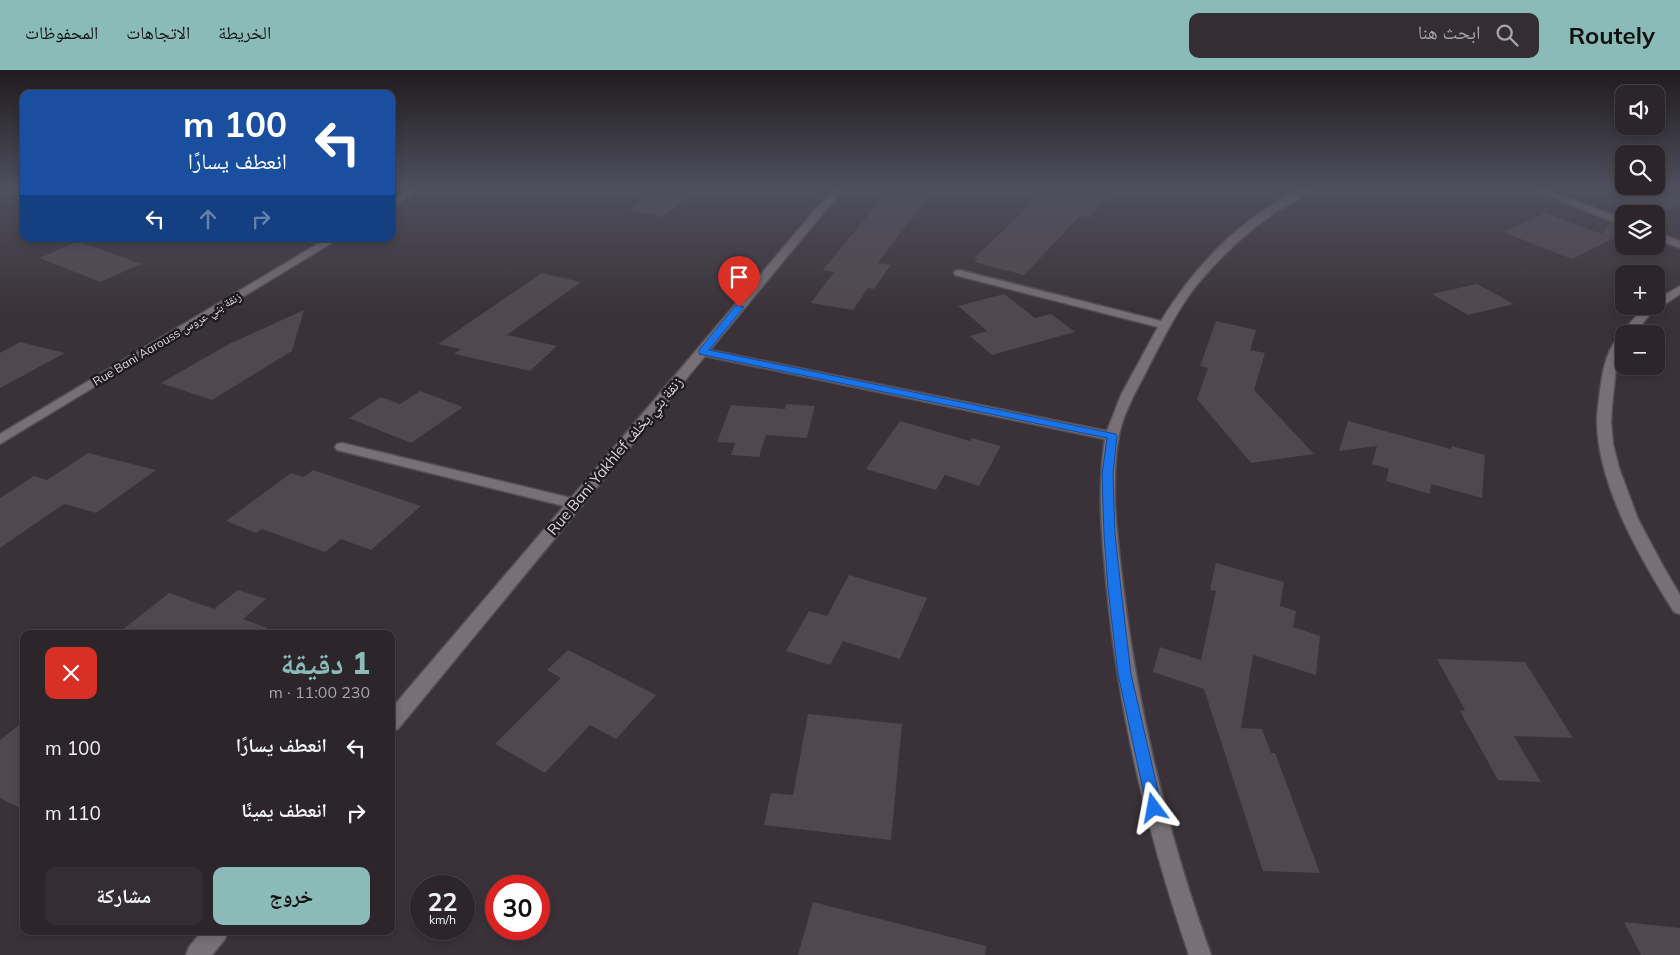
<!DOCTYPE html>
<html lang="ar">
<head>
<meta charset="utf-8">
<style>
	:root { --surface:#2c262a; --page:#342e32; --text:#f1f3f6; --muted:#a6a5a8; --line:#484347; --accent:#8bbbb9 }
	body { margin:0; font-family:Mulish,"Noto Naskh Arabic",sans-serif; background:var(--page); color:var(--text); direction:rtl; height:100vh; display:flex; flex-direction:column; font-size:19px; white-space:nowrap }
	* { box-sizing:border-box; margin:0 }
	p { font-size:16px; color:var(--muted) }
	.icon { flex:none; width:28px; height:28px; fill:none; stroke:currentColor; stroke-width:2; stroke-linecap:round; stroke-linejoin:round }
	.map { position:relative; flex:1; overflow:hidden; direction:ltr }
	.sheet { position:absolute; left:20px; top:560px; width:375px; height:305px; display:flex; flex-direction:column; background:var(--surface); border-radius:10px; box-shadow:0 2px 8px #0003,0 0 0 1px var(--line); direction:rtl }
	.sheet>* { flex:none }
	.top-card { position:absolute; left:20px; top:20px; width:375px; height:152px; border-radius:10px; box-shadow:0 2px 8px #0003,0 0 0 1px var(--line); direction:rtl; background:#1a4fa0; color:#fff; overflow:hidden }
	.controls { position:absolute; left:1615px; top:15px; display:grid; gap:10px }
	.controls a { display:grid; place-items:center; width:50px; height:50px; border-radius:10px; background:var(--surface); box-shadow:0 2px 8px #0003,0 0 0 1px var(--line); font-size:25px }
	.speed { position:absolute; left:410px; top:805px; display:flex; gap:10px; font-size:25px; font-weight:700; text-align:center }
	.speed>* { display:grid; place-content:center; width:65px; height:65px; border-radius:50%; background:var(--surface); box-shadow:0 2px 8px #0003,0 0 0 1px var(--line); line-height:1 }
	.speed small { font-size:12px; font-weight:400 }
	.speed .limit { border:8px solid #d22; background:#fff; color:#111 }
	.pin { position:absolute; display:grid; place-items:center; width:42px; height:42px; color:#fff; margin:-51px -21px; border-radius:50% 50% 50% 0; rotate:-45deg; box-shadow:0 0 5px #0007 }
	.pin .icon { rotate:45deg }
	.me { position:absolute; width:55px; margin:-28px; rotate:347deg; stroke-linejoin:round; filter:drop-shadow(0 0 4px #0008) }
	.turn { display:flex; align-items:center; gap:18px; height:105px; padding:0 25px; font-size:22px }
	.turn .icon { width:65px; height:65px; stroke-width:2.5 }
	.turn b { display:block; font-size:35px; line-height:42px }
	.lanes { display:flex; align-items:center; height:48px; padding:0 25px; background:#0003; justify-content:center; gap:25px; direction:ltr }
	.lanes .off { opacity:.35 }
	.round { display:grid; place-items:center; flex:none; width:52px; height:52px; border-radius:10px; background:var(--page) }
	.overview { display:flex; align-items:center; justify-content:space-between; height:85px; padding:0 25px }
	h1 { font-size:30px; font-weight:800; line-height:38px; color:var(--accent) }
	.button { display:flex; gap:10px; margin-top:auto; padding:10px 25px }
	.button a { flex:1; height:58px; border-radius:10px; background:var(--accent); color:#111; font-size:20px; font-weight:800; line-height:58px; text-align:center }
	.button a+a { background:var(--page); color:var(--text) }
	ul { padding:0; list-style:none }
	li { display:flex; align-items:center; gap:15px; height:65px; padding:0 25px }
	li div { flex:1 }
	li b { display:block; font-size:19px }
	li em { font-style:normal }
	header { display:flex; align-items:center; gap:30px; box-sizing:border-box; height:70px; padding:0 25px; background:var(--accent); color:#111 }
	header strong { font-size:24px }
	nav { display:flex; gap:28px; margin-inline-start:auto; font-size:18px }
	.search { width:350px; height:45px; background:var(--page); display:flex; align-items:center; gap:12px; box-sizing:border-box; padding:0 18px; border-radius:10px; color:var(--muted); font-size:19px }
	.map>svg:first-child { display:block }
	.building { fill:#50484e }
	.lines { fill:none; stroke-linecap:round; stroke-linejoin:round }
	.minor-casing { stroke:#554f54; stroke-width:3 }
	.minor { fill:#787076; fill-rule:evenodd }
	.route { fill:#1a73e8; stroke:#114b97 }
	.labels { text-anchor:middle; stroke-width:5; stroke-linejoin:round; paint-order:stroke }
	.far-street-label { font-size:12px; fill:#dcd7db; stroke:#1f1b1e }
	.street-label { font-size:15px; fill:#dcd7db; stroke:#1f1b1e }
</style>
</head>
<body>
<header>
<strong>Routely</strong>
<div class="search"><svg class="icon" aria-label="search" viewBox="0 0 24 24"><circle cx="10" cy="10" r="6"/><path d="M15 15l6 6"/></svg>ابحث هنا</div>
<nav><a>الخريطة</a><a>الاتجاهات</a><a>المحفوظات</a></nav>
</header>
<div class="map">
<svg width="1680" height="885" viewBox="0 0 1680 885">
	<rect width="100%" height="100%" fill="#3a3238"/>
	<!-- building -->
	<path class="building" d="M 660,119 L 693,125 L 662,147 L 628,140 Z
		M 889,119 L 931,123 L 878,193 L 891,195 L 874,219 L 868,218 L 853,240 L 811,233 L 834,202 L 823,200 Z
		M 1047,119 L 1089,119 L 1112,124 L 1088,147 L 1081,145 L 1024,205 L 974,192 L 978,189 L 974,188 Z
		M 1631,119 L 1648,123 L 1650,119 L 1680,126 L 1680,135 L 1656,147 L 1656,144 L 1624,144 L 1624,147 L 1615,144 Z
		M 1544,143 L 1602,164 L 1610,152 L 1624,158 L 1624,163 L 1572,189 L 1503,162 Z
		M 78,171 L 141,194 L 100,212 L 40,188 Z
		M 542,203 L 581,212 L 507,265 L 557,276 L 530,301 L 454,284 L 461,279 L 438,274 Z
		M 1477,214 L 1514,234 L 1468,245 L 1432,224 Z
		M 1004,224 L 1035,248 L 1051,244 L 1075,262 L 992,285 L 970,266 L 987,261 L 958,236 Z
		M 304,240 L 292,281 L 212,330 L 161,313 L 229,274 Z
		M 1216,251 L 1256,260 L 1250,280 L 1265,283 L 1254,320 L 1314,384 L 1251,393 L 1197,329 L 1208,298 L 1200,296 Z
		M 20,272 L 65,283 L 0,318 L 0,283 Z
		M 420,321 L 463,337 L 411,373 L 349,348 L 381,327 L 400,334 Z
		M 786,334 L 815,336 L 807,368 L 766,365 L 759,387 L 731,385 L 735,373 L 717,372 L 731,335 L 785,339 Z
		M 900,351 L 970,371 L 972,368 L 1001,376 L 979,416 L 945,405 L 936,420 L 866,399 Z
		M 1348,351 L 1451,379 L 1452,376 L 1485,385 L 1482,428 L 1431,414 L 1430,424 L 1386,411 L 1389,399 L 1372,394 L 1377,376 L 1339,381 Z
		M 88,383 L 156,400 L 96,443 L 64,434 L 0,478 L 0,428 L 34,406 L 47,410 Z
		M 313,400 L 421,436 L 371,480 L 341,469 L 325,482 L 262,459 L 256,463 L 226,451 L 291,403 L 304,407 Z
		M 1216,493 L 1284,512 L 1280,536 L 1296,541 L 1293,557 L 1320,566 L 1316,605 L 1253,585 L 1241,658 L 1262,659 L 1271,683 L 1275,683 L 1320,803 L 1263,801 L 1204,619 L 1153,602 L 1160,577 L 1201,590 L 1216,521 L 1210,520 Z
		M 849,505 L 927,528 L 900,589 L 843,571 L 830,595 L 786,581 L 809,541 L 827,546 Z
		M 238,520 L 266,529 L 243,549 L 274,561 L 273,564 L 117,564 L 169,523 L 214,539 Z
		M 568,580 L 656,625 L 616,669 L 590,655 L 545,703 L 495,674 L 561,608 L 547,600 Z
		M 1437,589 L 1525,592 L 1573,668 L 1514,666 L 1541,712 L 1498,710 L 1460,641 L 1465,640 Z
		M 808,644 L 902,654 L 891,770 L 764,755 L 771,723 L 793,725 Z
		M 24,651 L 24,740 L 0,728 L 0,670 Z
		M 813,832 L 986,876 L 985,885 L 798,885 Z
		M 1624,852 L 1680,858 L 1680,885 L 1641,885 Z"/>
	<g class="lines">
		<!-- minor casing -->
		<g class="minor-casing">
			<path id="minor" d="M 410,119 L 421,119 L 391,137 L 391,130 Z
				M 833,119 L 843,119 L 710,280 L 1107,361 L 1121,325 L 1158,257 L 955,205 L 954,203 L 955,201 L 959,200 L 1161,251 C 1191,202 1231,158 1281,130 C 1292,124 1300,118 1313,119 C 1302,129 1285,135 1273,144 C 1243,165 1218,189 1195,217 C 1176,242 1162,271 1148,298 C 1137,320 1124,341 1119,365 C 1110,414 1117,466 1123,515 C 1138,642 1168,765 1211,885 L 1189,885 C 1148,766 1119,645 1107,520 C 1102,469 1097,419 1105,369 L 705,286 L 398,659 L 391,661 L 391,639 L 564,436 L 337,380 L 335,377 L 337,374 L 342,373 L 571,428 Z
				M 1531,119 L 1543,119 L 1624,149 L 1624,156 Z
				M 1656,162 L 1680,171 L 1680,178 L 1656,169 Z
				M 326,169 L 338,169 L 0,374 L 0,364 Z
				M 1680,216 L 1680,224 L 1650,244 L 1634,264 L 1624,264 L 1624,277 L 1616,298 L 1612,335 L 1611,352 L 1613,374 L 1619,398 L 1638,449 L 1663,496 L 1680,525 L 1680,544 L 1674,542 C 1640,488 1598,416 1597,351 C 1597,341 1599,331 1600,321 C 1602,307 1604,293 1610,280 C 1618,265 1630,253 1642,240 L 1647,236 L 1656,236 L 1656,230 Z
				M 202,861 L 228,861 L 225,869 L 212,885 L 186,885 L 189,877 Z"/>
		</g>
		<!-- minor -->
		<use href="#minor" class="minor"/>
	</g>
	<!-- sky -->
	<linearGradient id="sky" x2="0" y2="1"><stop stop-color="#201c1f"/><stop offset="0.49" stop-color="#4f4f5e"/><stop offset="1" stop-color="#4f4f5e" stop-opacity="0"/></linearGradient>
	<rect width="1680" height="242" fill="url(#sky)"/>
	<!-- route -->
	<path class="route" d="M 736,235 L 744,237 L 709,280 L 1116,364 L 1117,366 L 1113,404 L 1115,464 L 1121,519 L 1131,604 L 1162,738 L 1160,743 L 1154,745 L 1149,743 L 1147,738 L 1118,604 L 1108,519 L 1104,464 L 1102,404 L 1107,368 L 699,284 L 699,280 Z"/>
	<g class="labels">
		<!-- far-street labels -->
		<g class="far-street-label">
			<text transform="translate(167 269) rotate(-31)" y="4">Rue Bani Aarouss زنقة بني عروس</text>
		</g>
		<!-- street labels -->
		<g class="street-label">
			<text transform="translate(615 386) rotate(-50)" y="5">Rue Bani Yakhlef زنقة بني يخلف</text>
		</g>
	</g>
</svg>
<div class="controls">
<a><svg class="icon" aria-label="sound" viewBox="0 0 24 24"><path d="M4 9h4l5-4v14l-5-4H4zM17 9q2 3 0 6"/></svg></a>
<a><svg class="icon" aria-label="search" viewBox="0 0 24 24"><circle cx="10" cy="10" r="6"/><path d="M15 15l6 6"/></svg></a>
<a><svg class="icon" aria-label="layers" viewBox="0 0 24 24"><path d="M12 4l9 5-9 5-9-5zM3 14l9 5 9-5"/></svg></a>
<a>+</a>
<a>−</a>
</div>
<div class="speed"><div>22<small>km/h</small></div><div class="limit">30</div></div>
<div class="pin" style="left:739px;top:237px;background:#d93025"><svg class="icon" aria-label="arrive" viewBox="0 0 24 24"><path d="M6 21V4h12l-3 4 3 4H6"/></svg></div>
<svg class="me" style="left:1154px;top:738px" viewBox="-20 -20 40 40"><path d="M0-17L14 15 0 8-14 15z" fill="#1a73e8" stroke="#fff" stroke-width="4"/></svg>
<div class="top-card">
<div class="turn"><svg class="icon" aria-label="left" viewBox="0 0 24 24"><path d="M17 20v-9H6M10 6l-5 5 5 5"/></svg><div><b>100 m</b>انعطف يسارًا</div></div>
<div class="lanes"><svg class="icon" aria-label="left" viewBox="0 0 24 24"><path d="M17 20v-9H6M10 6l-5 5 5 5"/></svg><svg class="icon off" aria-label="ahead" viewBox="0 0 24 24"><path d="M12 20V5M6 11l6-6 6 6"/></svg><svg class="icon off" aria-label="right" viewBox="0 0 24 24"><path d="M7 20v-9h11M14 6l5 5-5 5"/></svg></div>
</div>
<section class="sheet">
<div class="overview"><div><h1>1 دقيقة</h1><p>230 m · 11:00</p></div><a class="round" style="background:#d93025;color:#fff"><svg class="icon" aria-label="close" viewBox="0 0 24 24"><path d="M6 6l12 12M18 6L6 18"/></svg></a></div>
<ul>
<li><svg class="icon" aria-label="left" viewBox="0 0 24 24"><path d="M17 20v-9H6M10 6l-5 5 5 5"/></svg><div><b>انعطف يسارًا</b></div><em>100 m</em></li>
<li><svg class="icon" aria-label="right" viewBox="0 0 24 24"><path d="M7 20v-9h11M14 6l5 5-5 5"/></svg><div><b>انعطف يمينًا</b></div><em>110 m</em></li>
</ul>
<div class="button"><a>خروج</a><a>مشاركة</a></div>
</section>
</div>
</body>
</html>
